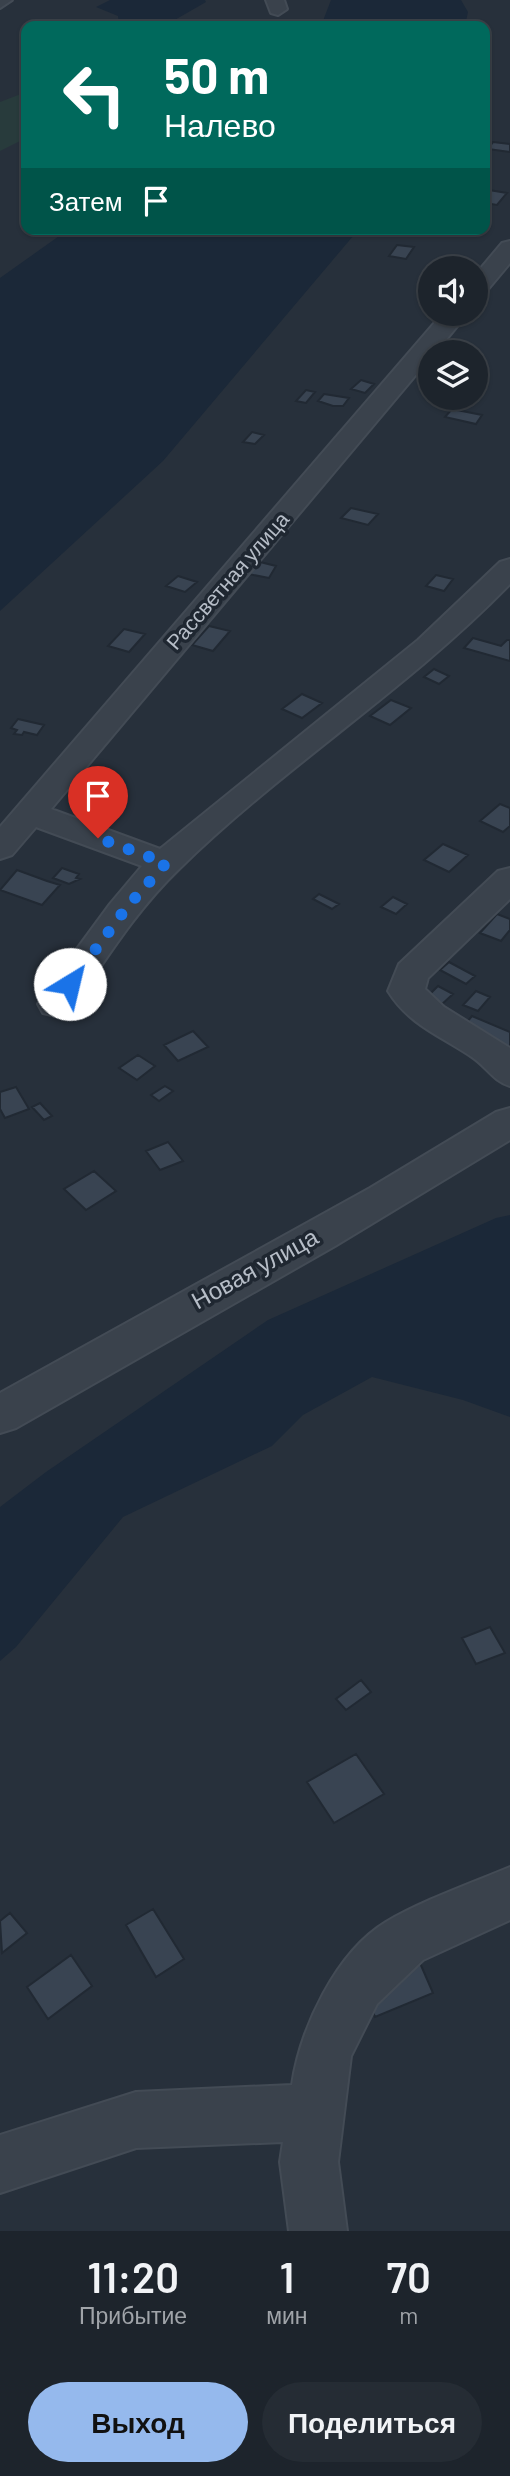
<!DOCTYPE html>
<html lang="ru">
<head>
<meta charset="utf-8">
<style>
	:root { --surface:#1d242c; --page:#252c34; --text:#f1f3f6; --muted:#a0a4a9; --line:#3b4148; --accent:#95b9ed }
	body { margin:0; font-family:Barlow,sans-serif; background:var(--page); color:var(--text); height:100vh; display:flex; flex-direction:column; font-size:26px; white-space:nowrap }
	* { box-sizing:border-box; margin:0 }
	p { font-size:23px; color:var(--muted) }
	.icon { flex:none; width:38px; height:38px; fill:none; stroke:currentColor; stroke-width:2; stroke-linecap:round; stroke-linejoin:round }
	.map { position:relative; height:2231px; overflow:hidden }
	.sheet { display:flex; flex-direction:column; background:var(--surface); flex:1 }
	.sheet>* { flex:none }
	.guide { position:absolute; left:21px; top:21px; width:469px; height:214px; border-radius:14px; box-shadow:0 2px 5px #0004,0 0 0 2px var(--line); background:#00695c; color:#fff; overflow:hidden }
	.buttons { position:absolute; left:418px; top:256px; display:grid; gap:14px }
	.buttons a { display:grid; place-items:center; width:70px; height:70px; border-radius:50%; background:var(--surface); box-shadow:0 2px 5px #0004,0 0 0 2px var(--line); font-size:35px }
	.pin { position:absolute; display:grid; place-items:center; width:60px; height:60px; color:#fff; margin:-72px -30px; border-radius:50% 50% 50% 0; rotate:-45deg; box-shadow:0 0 7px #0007 }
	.pin .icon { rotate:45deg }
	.me { position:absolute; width:77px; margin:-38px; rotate:36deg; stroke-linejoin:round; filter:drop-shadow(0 0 5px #0008) }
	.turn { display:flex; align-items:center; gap:24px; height:147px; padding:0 28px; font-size:32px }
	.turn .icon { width:91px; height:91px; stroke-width:2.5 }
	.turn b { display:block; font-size:49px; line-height:60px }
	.then { display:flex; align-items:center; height:66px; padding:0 28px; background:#0003; gap:14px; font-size:26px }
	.eta { display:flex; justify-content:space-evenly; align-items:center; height:119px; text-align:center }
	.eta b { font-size:42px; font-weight:600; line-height:49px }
	.cta { display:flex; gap:14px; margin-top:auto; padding:14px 28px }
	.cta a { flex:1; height:80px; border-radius:42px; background:var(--accent); color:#111; font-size:28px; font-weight:600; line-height:80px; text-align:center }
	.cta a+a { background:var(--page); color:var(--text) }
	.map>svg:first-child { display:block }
	.green { fill:#283b3c }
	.water { fill:#1b2838 }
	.building { fill:#394452; stroke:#212933; stroke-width:2 }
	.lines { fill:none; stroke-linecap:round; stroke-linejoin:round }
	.minor-casing { stroke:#434b55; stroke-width:4 }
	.minor { fill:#3a424c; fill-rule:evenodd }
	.route { stroke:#1a73e8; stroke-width:12; stroke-dasharray:0 21.6 }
	.labels { text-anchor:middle; stroke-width:7; stroke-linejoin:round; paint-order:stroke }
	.far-street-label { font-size:21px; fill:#b6bdc7; stroke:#1f2731 }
	.street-label { font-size:24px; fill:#b6bdc7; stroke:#1f2731 }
</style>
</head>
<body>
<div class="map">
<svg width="510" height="2231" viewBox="0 0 510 2231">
	<rect width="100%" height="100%" fill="#27303b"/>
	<!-- green -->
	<path class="green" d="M 26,92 L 26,138 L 0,151 L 0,102 Z"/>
	<!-- water -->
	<path class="water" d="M 110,0 L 205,0 L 206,2 L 173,21 L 173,26 L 119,26 L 118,16 L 96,7 Z
		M 331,0 L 461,0 L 468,12 L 465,26 L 321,26 Z
		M 69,229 L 359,229 L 163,461 L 0,611 L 0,278 Z
		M 510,1215 L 510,1417 L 463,1400 L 372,1377 L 303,1415 L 272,1446 L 123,1517 L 16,1647 L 0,1661 L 0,1507 L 46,1472 L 268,1320 L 496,1218 Z"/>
	<!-- building -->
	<path class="building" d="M 493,142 L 510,144 L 510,152 L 488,149 Z
		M 489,190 L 507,193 L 497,205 L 485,203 L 485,195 Z
		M 397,245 L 414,247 L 406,259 L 389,256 Z
		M 361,380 L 374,384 L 365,393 L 351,389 Z
		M 306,390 L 315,392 L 306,403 L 296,401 Z
		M 324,394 L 349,398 L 343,406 L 333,406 L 318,401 Z
		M 452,409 L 482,415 L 476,424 L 445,417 Z
		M 252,432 L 264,435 L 255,444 L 243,442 Z
		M 351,508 L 378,514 L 368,525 L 341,518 Z
		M 256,561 L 276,566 L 269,578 L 248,574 Z
		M 436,575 L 453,579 L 444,591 L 426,586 Z
		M 178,576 L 197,582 L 185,592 L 166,586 Z
		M 209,626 L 230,631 L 213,651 L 192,645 Z
		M 124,629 L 145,634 L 129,652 L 108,646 Z
		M 473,638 L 501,646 L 507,640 L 510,640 L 510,661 L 464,648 Z
		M 434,669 L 449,676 L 439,684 L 424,677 Z
		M 302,694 L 322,703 L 302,718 L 282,709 Z
		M 391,700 L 411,708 L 390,725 L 370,716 Z
		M 18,719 L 44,725 L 37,735 L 24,732 L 22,735 L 14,734 L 17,730 L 11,728 Z
		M 500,804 L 510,808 L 510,826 L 503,832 L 480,821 Z
		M 443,844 L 468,855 L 449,872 L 424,860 Z
		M 62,868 L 79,874 L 76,878 L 80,879 L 69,884 L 53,878 Z
		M 17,870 L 47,881 L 60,885 L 42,905 L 0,890 Z
		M 319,894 L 339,904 L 332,909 L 313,899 Z
		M 393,897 L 407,904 L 396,914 L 381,907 Z
		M 497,914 L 510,919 L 510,930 L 501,941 L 480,933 Z
		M 449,962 L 475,976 L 466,984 L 440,970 Z
		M 438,986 L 453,994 L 440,1006 L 425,999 Z
		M 476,991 L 490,997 L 478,1011 L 463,1005 Z
		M 472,1016 L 510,1032 L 510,1049 L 461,1029 Z
		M 193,1031 L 208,1047 L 178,1061 L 164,1045 Z
		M 138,1055 L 155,1066 L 137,1080 L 119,1068 Z
		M 165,1086 L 173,1091 L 159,1101 L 151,1095 Z
		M 16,1087 L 29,1109 L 5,1118 L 0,1109 L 0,1092 Z
		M 40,1103 L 52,1116 L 44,1120 L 32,1107 Z
		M 168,1142 L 183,1161 L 160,1170 L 146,1151 Z
		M 94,1171 L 116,1191 L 86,1210 L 64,1189 Z
		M 490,1627 L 505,1653 L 476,1664 L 462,1638 Z
		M 361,1680 L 371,1692 L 346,1710 L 336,1699 Z
		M 356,1754 L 384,1794 L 334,1823 L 307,1782 Z
		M 153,1909 L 184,1959 L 156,1977 L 126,1925 Z
		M 10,1913 L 27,1933 L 2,1953 L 0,1921 Z
		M 71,1955 L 92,1986 L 48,2019 L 27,1987 Z
		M 420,1963 L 433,1993 L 375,2017 L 362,1986 Z"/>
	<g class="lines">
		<!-- minor casing -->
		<g class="minor-casing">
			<path id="minor" d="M 0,0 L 12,0 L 0,8 Z
				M 266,0 L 284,0 L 287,9 L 278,15 L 271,13 Z
				M 510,241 L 510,263 L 484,294 L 476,296 L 476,274 L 502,243 Z
				M 443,313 L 468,313 L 436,352 L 430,352 L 430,358 L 51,809 L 160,849 L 418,640 L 500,562 L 510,559 L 510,584 C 408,689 283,767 179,869 C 135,911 103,964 69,1013 L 56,1016 L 43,1013 L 38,1004 L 43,995 L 110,904 L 142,866 L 36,827 L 12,855 L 0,859 L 0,827 Z
				M 510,868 L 510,899 L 428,978 L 425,989 L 444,1007 L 510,1048 L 510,1086 C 493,1081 487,1067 472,1057 C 441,1036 409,1025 388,991 L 399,964 L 498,871 Z
				M 510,1108 L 510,1140 L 335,1246 L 16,1428 L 0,1433 L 0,1393 L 370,1188 L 496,1112 Z
				M 510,1867 L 510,1920 L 423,1960 L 377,2004 L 351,2056 L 338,2162 L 347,2231 L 289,2231 L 280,2162 L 283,2142 L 136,2148 L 0,2193 L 0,2135 L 136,2092 L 292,2085 C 300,2029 336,1952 386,1922 C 421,1901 472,1883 510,1867 Z"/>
		</g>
		<!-- minor -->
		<use href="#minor" class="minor"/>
	</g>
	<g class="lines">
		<!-- route -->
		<path class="route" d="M 70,984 L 127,907 L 166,863 L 98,838"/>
	</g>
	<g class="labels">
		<!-- far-street labels -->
		<g class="far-street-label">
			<text transform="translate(228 581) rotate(-49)" y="7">Рассветная улица</text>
		</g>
		<!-- street labels -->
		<g class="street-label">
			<text transform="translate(255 1269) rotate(-29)" y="8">Новая улица</text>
		</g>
	</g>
</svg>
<div class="buttons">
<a><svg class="icon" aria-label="sound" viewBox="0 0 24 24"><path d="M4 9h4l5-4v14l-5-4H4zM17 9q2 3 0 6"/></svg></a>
<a><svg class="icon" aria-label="layers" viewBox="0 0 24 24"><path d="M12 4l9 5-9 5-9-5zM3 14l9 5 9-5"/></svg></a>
</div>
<div class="pin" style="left:98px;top:838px;background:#d93025"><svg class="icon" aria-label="arrive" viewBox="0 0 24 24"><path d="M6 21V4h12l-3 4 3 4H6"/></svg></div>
<svg class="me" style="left:70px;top:984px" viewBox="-20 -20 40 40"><circle r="19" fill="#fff"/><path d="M0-13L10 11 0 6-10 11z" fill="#1a73e8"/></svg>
<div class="guide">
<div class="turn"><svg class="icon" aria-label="left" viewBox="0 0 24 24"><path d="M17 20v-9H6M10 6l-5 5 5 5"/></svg><div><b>50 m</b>Налево</div></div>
<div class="then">Затем<svg class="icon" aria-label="arrive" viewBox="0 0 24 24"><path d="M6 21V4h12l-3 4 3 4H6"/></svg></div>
</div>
</div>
<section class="sheet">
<div class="eta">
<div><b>11:20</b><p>Прибытие</p></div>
<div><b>1</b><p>мин</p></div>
<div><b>70</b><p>m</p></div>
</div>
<div class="cta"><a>Выход</a><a>Поделиться</a></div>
</section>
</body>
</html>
